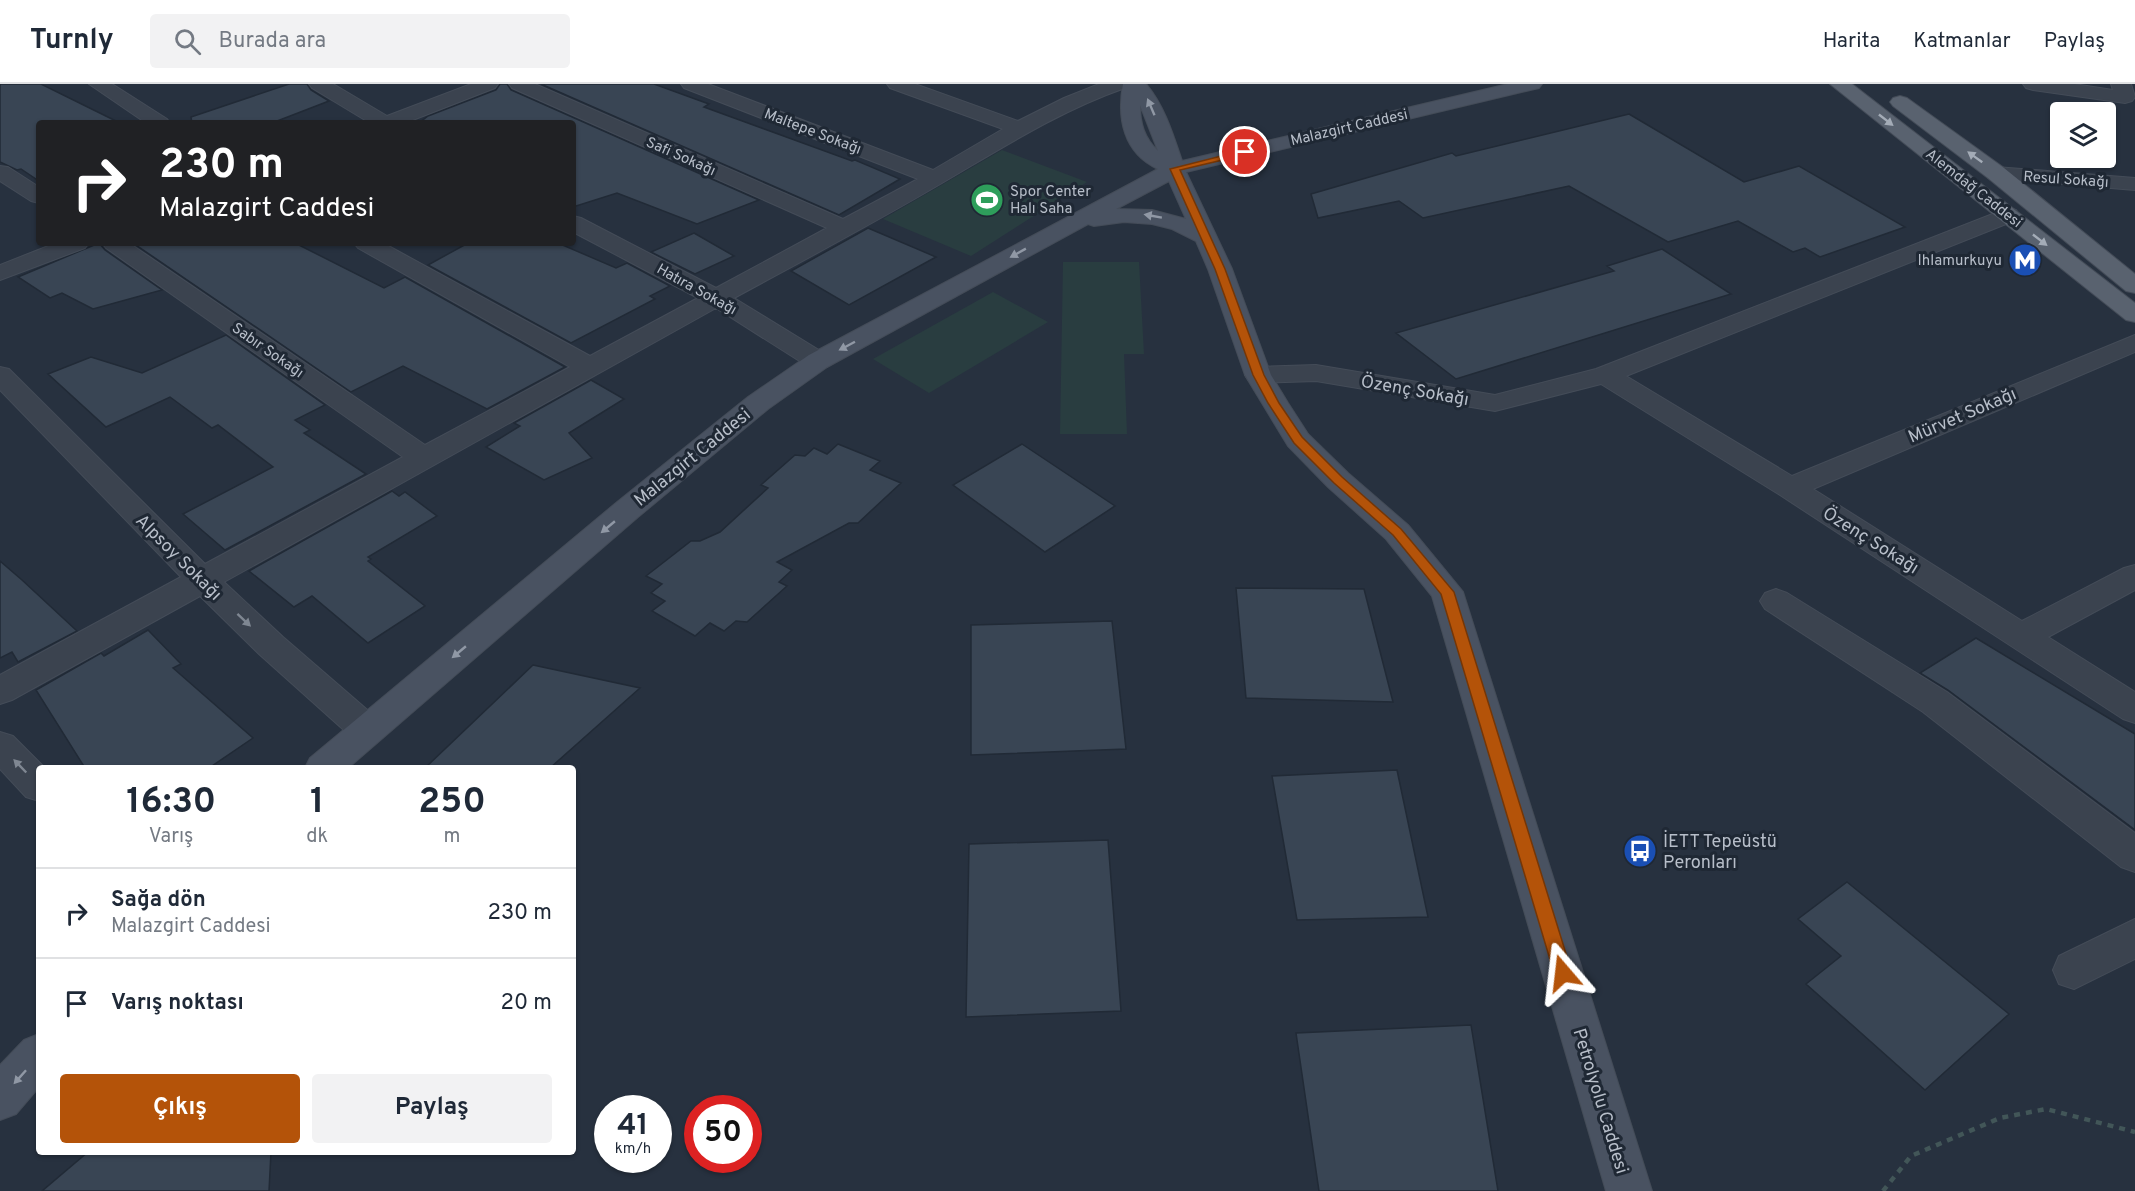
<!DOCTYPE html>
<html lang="tr">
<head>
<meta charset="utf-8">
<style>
	:root { --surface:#fff; --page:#f2f2f3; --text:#1f2937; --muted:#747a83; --line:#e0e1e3; --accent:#b45309 }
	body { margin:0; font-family:Overpass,sans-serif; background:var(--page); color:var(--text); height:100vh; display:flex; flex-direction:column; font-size:22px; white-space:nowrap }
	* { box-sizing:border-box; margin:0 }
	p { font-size:20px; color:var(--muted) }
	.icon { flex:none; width:33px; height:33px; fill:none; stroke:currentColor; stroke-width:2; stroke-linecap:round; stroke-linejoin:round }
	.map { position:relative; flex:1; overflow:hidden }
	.details { position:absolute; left:36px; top:681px; width:540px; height:390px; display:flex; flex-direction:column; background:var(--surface); border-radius:6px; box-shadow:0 2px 4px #0004 }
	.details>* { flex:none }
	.hud { position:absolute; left:36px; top:36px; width:540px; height:126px; border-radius:6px; box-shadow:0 2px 4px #0004; background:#202124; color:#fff; overflow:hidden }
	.controls { position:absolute; left:2050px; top:18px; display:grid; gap:12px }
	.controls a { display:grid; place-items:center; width:66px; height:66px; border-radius:6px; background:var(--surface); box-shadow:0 2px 4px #0004; font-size:30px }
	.speed { position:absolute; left:594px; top:1011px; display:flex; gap:12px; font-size:30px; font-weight:700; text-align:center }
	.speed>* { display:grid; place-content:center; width:78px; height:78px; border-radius:50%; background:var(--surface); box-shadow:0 2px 4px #0004; line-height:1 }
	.speed small { font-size:15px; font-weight:400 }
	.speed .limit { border:9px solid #d22; background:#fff; color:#111 }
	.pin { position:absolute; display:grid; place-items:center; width:51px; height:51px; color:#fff; margin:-26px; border:3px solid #fff; border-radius:50%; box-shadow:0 2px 6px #0007 }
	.me { position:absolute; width:66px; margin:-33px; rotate:343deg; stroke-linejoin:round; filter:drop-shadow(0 0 4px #0008) }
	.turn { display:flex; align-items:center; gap:21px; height:126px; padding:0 24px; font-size:27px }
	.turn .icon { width:78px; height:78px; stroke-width:2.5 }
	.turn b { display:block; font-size:42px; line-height:51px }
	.eta { display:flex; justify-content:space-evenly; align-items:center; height:102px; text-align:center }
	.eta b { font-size:36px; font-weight:700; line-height:42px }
	.button { display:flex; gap:12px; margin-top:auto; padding:12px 24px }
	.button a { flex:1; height:69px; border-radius:6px; background:var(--accent); color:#fff; font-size:24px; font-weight:700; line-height:69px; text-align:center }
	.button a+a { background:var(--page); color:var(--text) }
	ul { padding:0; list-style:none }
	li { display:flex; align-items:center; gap:18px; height:90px; padding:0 24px; border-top:2px solid var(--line) }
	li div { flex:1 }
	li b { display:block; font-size:22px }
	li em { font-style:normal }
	header { display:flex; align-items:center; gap:36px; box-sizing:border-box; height:84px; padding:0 30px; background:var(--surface); border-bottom:2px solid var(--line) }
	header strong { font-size:28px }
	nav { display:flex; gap:33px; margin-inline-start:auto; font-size:21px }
	.search { width:420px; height:54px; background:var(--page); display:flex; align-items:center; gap:15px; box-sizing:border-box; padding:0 21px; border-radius:6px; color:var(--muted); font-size:22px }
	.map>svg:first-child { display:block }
	.green { fill:#293d40 }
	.building { fill:#394554; stroke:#212a36; stroke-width:1.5 }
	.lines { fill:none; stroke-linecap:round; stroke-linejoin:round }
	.minor-casing { stroke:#444c58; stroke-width:2 }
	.secondary-casing { stroke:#444c58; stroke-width:2 }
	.primary-casing { stroke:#444c58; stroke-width:2 }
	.path { stroke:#425658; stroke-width:4.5; stroke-dasharray:6 6; stroke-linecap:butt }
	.minor { fill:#3b434f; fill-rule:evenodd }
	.secondary { fill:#495261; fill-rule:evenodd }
	.primary { fill:#59626f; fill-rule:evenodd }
	.oneway { fill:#9098a5 }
	.oneway2 { fill:#a4acb7 }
	.oneway3 { fill:#7f8792 }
	.route { fill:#b45309; stroke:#753606; stroke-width:1.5 }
	.labels { text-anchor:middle; stroke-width:6; stroke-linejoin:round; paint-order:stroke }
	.far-street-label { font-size:15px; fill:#b7bec9; stroke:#1f2834 }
	.far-poi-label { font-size:15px; fill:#b7bec9; stroke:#1f2834; text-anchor:start }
	.street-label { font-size:18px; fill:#b7bec9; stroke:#1f2834 }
	.poi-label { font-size:18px; fill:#b7bec9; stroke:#1f2834; text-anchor:start }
</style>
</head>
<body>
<header>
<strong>Turnly</strong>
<div class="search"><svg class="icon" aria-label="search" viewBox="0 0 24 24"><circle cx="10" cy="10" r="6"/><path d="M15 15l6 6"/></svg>Burada ara</div>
<nav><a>Harita</a><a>Katmanlar</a><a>Paylaş</a></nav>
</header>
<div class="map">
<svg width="2135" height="1107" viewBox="0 0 2135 1107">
	<rect width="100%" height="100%" fill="#27313f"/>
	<!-- green -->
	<path class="green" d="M 1002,66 L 1087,98 L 971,172 L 883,135 Z
		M 1063,178 L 1139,178 L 1144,270 L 1124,270 L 1127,350 L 1060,350 Z
		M 993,208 L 1048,238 L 929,309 L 873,275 Z"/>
	<!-- building -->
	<path class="building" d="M 0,0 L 41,0 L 120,39 L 39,39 L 39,97 L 21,85 L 17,86 L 0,78 Z
		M 289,0 L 307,0 L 311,6 L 329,17 L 272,39 L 192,39 L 191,33 Z
		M 500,0 L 507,0 L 511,6 L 759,116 L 697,140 L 617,109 L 573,123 L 573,39 L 419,39 L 428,32 L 496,6 Z
		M 541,0 L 654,0 L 709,20 L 704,23 L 852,77 L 855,76 L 900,95 L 839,131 Z
		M 1629,30 L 1744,98 L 1799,82 L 1905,143 L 1820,173 L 1805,164 L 1793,168 L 1738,137 L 1668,158 L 1569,102 L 1423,134 L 1399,117 L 1318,134 L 1311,110 L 1452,69 L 1456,72 Z
		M 868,144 L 936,173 L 849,221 L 791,187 Z
		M 694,149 L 734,172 L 695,190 L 651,168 Z
		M 99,159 L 105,166 L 162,206 L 93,225 L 62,209 L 50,214 L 18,193 Z
		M 133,159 L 295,159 L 384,204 L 405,193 L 565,283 L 487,325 L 403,282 L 351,308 Z
		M 468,159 L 558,159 L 616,184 L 627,179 L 670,202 L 650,212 L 655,215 L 571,259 L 428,181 Z
		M 1662,165 L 1731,210 L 1456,295 L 1396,249 L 1614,187 L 1607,182 Z
		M 226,251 L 325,321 L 295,336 L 310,346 L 304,349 L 366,390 L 225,466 L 183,430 L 273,383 L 218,341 L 212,344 L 170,313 L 106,343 L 48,290 L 91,273 L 142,289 Z
		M 591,296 L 624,315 L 569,349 L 592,374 L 544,396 L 486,363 L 520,342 L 514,339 Z
		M 838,360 L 880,377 L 870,386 L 901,399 L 858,439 L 849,439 L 777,478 L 792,486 L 779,498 L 787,502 L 747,538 L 736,537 L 724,547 L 710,539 L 695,552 L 652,527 L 665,517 L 651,509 L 662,500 L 646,492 L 691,457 L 700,457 L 720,448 L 768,404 L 761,401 L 795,371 L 805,372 L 814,364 L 827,370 Z
		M 1022,360 L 1115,422 L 1045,468 L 953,401 Z
		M 392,407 L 399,412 L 405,408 L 437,432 L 368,473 L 371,475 L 368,477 L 425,522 L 368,559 L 312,512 L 294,523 L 249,487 Z
		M 0,477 L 22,496 L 77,547 L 18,578 L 12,568 L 0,574 Z
		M 1236,504 L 1364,505 L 1393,618 L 1246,614 Z
		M 1112,537 L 1126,665 L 971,671 L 971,541 Z
		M 148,546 L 181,580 L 173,584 L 253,654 L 209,684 L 85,684 L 36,606 L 101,569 L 104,572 Z
		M 1976,554 L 2135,650 L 2135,746 L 1948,606 L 1920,589 Z
		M 533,581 L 640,604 L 550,684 L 425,684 Z
		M 1397,686 L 1428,833 L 1297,836 L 1272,692 Z
		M 1108,756 L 1121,927 L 966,933 L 969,760 Z
		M 1847,798 L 2009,930 L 1925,1006 L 1806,900 L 1841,872 L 1798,835 Z
		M 1471,941 L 1498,1107 L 1319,1107 L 1296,949 Z
		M 88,1068 L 271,1068 L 269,1107 L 42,1107 Z"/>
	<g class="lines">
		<!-- minor casing -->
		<g class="minor-casing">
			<path id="minor" d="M 89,0 L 112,0 L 167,35 L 170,39 L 146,39 Z
				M 309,0 L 333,0 L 387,32 L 471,0 L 498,0 L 495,4 L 405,39 L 370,39 L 312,4 Z
				M 509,0 L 535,0 L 843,135 L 918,95 L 684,4 L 681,0 L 708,0 L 933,86 L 1003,45 L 890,4 L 887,0 L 915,0 L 1018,37 L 1064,14 L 1099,0 L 1128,0 L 1125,4 C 1059,27 1002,64 942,99 C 874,139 804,176 734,214 L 827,271 L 831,277 L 827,283 L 818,285 L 809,283 L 716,224 L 224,498 L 283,553 L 379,636 L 385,646 L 379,656 L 367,660 L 355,656 L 259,570 L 200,512 L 12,616 L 0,620 L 0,591 L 181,493 L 0,306 L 0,283 L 9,285 L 205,480 L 403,373 L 106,164 L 102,159 L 129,159 L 425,361 L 570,283 L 358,164 L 354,159 L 383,159 L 590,272 L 698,214 L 573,148 L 573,132 L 581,134 L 716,204 L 827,144 L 512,4 Z
				M 2023,0 L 2074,0 L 2113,6 L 2111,0 L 2131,0 L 2135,13 L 2132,17 L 2125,19 L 2033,6 L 2026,4 Z
				M 0,82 L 8,83 L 39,103 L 39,119 L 31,117 L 0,97 Z
				M 1996,83 L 2135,94 L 2135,106 L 1988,94 L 1985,89 L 1988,84 Z
				M 2008,124 L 2016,126 L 2019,131 L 2016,136 L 1626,292 L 1792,392 L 2135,251 L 2135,268 L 1813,405 L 2022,537 L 2124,484 L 2135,481 L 2135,506 L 2048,553 L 2135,608 L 2135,639 L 2123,635 L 1780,411 L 1601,300 L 1495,327 L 1316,297 L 1258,299 L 1249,297 L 1245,291 L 1249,285 L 1258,283 L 1316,281 L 1495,311 L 1596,285 Z
				M 56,159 L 89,159 L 85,164 L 0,196 L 0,181 Z
				M 1776,505 L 1787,509 L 1947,608 L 2135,749 L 2135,788 L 2121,783 L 1923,628 L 1765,525 L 1760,517 L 1765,509 Z
				M 0,648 L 13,652 L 45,684 L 39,684 L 39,717 L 26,713 L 0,685 Z
				M 2135,835 L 2135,875 L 2074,905 L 2059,900 L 2053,886 L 2059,872 Z"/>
		</g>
		<!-- secondary casing -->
		<g class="secondary-casing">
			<path id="secondary" d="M 1123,0 L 1146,0 C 1164,21 1173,50 1182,77 L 1508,0 L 1542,0 L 1539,4 L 1186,88 L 1232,185 L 1271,291 L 1288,319 L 1308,350 L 1348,389 L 1408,441 L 1463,508 L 1652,1107 L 1606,1107 L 1432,512 L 1386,455 L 1328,403 L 1288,362 L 1245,291 L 1208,185 L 1196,157 L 1172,145 L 1152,140 L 1124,138 L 1094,142 L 1088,140 L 827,283 L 768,325 L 638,433 L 348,684 L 305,684 L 310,674 L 616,419 L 748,313 L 809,271 L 1158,85 C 1123,69 1117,34 1123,0 ZM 1140,21 L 1158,67 C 1144,54 1140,39 1140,21 ZM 1169,97 L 1186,135 L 1152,126 L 1116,125 Z
				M 39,950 L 39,1003 L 16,1030 L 0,1036 L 0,981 L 24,956 Z"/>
		</g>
		<!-- primary casing -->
		<g class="primary-casing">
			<path id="primary" d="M 1830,0 L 1852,0 L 2135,219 L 2135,238 L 2126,236 Z
				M 1900,12 L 1907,14 L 2004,84 L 2135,190 L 2135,209 L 2126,207 L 1988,94 L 1893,22 L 1890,18 L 1893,14 Z"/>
		</g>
		<!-- path -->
		<path class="path" d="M 1883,1107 L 1911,1072 L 2000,1034 L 2046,1025 L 2135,1048"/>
		<!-- minor -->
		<use href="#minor" class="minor"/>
		<!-- secondary -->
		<use href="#secondary" class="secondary"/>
		<!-- primary -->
		<use href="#primary" class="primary"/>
	</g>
	<!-- one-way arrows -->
	<defs><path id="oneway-solid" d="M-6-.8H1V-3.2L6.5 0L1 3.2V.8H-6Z" transform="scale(1.5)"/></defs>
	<g class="oneway">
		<use href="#oneway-solid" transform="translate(1151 23) rotate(-113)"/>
		<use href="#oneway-solid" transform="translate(1153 132) rotate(-170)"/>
		<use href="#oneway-solid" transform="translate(1018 169) rotate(151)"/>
		<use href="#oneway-solid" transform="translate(847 262) rotate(152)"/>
		<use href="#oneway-solid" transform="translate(608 443) rotate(140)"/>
		<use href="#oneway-solid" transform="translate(459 568) rotate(140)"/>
		<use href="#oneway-solid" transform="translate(20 993) rotate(132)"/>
	</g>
	<g class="oneway2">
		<use href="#oneway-solid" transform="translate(1886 36) rotate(38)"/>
		<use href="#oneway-solid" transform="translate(1975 73) rotate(-144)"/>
		<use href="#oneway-solid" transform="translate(2040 156) rotate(38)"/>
	</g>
	<g class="oneway3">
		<use href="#oneway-solid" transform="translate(244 536) rotate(43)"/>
		<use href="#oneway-solid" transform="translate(20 682) rotate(-134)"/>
	</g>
	<!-- route -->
	<path class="route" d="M 1245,66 L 1249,68 L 1248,70 L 1180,86 L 1225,185 L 1264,291 L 1279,319 L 1302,353 L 1342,393 L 1401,445 L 1454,508 L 1572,889 L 1569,895 L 1563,897 L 1557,895 L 1554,889 L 1441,510 L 1393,451 L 1334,399 L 1294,359 L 1268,319 L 1253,291 L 1215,185 L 1170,85 Z"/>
	<!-- icons -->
	<defs>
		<g id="stadium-disc" transform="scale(1.725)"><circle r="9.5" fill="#2e9e5b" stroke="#1f2834"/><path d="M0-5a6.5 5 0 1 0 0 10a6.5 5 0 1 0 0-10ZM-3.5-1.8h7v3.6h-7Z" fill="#fff"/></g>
		<g id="metro-disc" transform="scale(1.725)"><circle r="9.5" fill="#1a4fb4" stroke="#1f2834"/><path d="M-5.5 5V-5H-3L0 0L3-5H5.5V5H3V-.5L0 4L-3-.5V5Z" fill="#fff"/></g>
		<g id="bus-disc" transform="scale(1.725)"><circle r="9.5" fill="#1a4fb4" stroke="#1f2834"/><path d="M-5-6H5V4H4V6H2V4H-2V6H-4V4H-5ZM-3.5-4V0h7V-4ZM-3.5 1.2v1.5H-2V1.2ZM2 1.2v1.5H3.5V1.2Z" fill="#fff"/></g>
	</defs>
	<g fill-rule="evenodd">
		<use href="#stadium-disc" x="987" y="116"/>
		<use href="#metro-disc" x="2025" y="176"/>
		<use href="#bus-disc" x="1640" y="767"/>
	</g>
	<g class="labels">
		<!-- far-street labels -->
		<g class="far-street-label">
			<text transform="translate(1349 43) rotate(-13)" y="5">Malazgirt Caddesi</text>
			<text transform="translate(813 47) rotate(21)" y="5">Maltepe Sokağı</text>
			<text transform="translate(681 72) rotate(24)" y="5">Safi Sokağı</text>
			<text transform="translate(2066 95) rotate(4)" y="5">Resul Sokağı</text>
			<text transform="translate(1974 104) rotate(38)" y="5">Alemdağ Caddesi</text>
			<text transform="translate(697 205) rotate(29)" y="5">Hatıra Sokağı</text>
			<text transform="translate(268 266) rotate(35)" y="5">Sabır Sokağı</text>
		</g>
		<!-- far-poi labels -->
		<g class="far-poi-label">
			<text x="1010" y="112">Spor Center<tspan x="1010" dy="17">Halı Saha</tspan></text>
			<text x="2002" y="181" text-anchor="end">Ihlamurkuyu</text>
		</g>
		<!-- street labels -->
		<g class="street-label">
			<text transform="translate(1415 306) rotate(10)" y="6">Özenç Sokağı</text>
			<text transform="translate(1962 331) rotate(-23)" y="6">Mürvet Sokağı</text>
			<text transform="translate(692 373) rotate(-39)" y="6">Malazgirt Caddesi</text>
			<text transform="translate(1871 456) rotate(32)" y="6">Özenç Sokağı</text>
			<text transform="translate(179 473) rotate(45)" y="6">Alpsoy Sokağı</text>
			<text transform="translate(1601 1017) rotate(73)" y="6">Petrolyolu Caddesi</text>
		</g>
		<!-- poi labels -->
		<g class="poi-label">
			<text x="1663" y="763">İETT Tepeüstü<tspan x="1663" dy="21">Peronları</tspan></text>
		</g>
	</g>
</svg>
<div class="controls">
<a><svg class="icon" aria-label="layers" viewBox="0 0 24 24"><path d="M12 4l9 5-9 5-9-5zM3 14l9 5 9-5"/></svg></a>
</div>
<div class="speed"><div>41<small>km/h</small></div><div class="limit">50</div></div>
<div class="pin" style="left:1245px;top:68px;background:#d93025"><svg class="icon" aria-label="arrive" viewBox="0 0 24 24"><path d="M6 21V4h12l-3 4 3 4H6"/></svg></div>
<svg class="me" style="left:1563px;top:889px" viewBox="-20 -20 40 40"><path d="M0-17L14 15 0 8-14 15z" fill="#b45309" stroke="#fff" stroke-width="4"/></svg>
<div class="hud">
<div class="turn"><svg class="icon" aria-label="right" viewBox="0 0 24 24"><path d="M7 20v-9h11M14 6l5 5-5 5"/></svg><div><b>230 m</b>Malazgirt Caddesi</div></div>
</div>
<section class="details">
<div class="eta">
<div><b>16:30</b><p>Varış</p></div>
<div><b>1</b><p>dk</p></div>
<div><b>250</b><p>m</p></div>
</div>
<ul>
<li><svg class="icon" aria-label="right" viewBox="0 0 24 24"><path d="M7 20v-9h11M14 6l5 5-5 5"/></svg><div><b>Sağa dön</b><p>Malazgirt Caddesi</p></div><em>230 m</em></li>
<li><svg class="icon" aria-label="arrive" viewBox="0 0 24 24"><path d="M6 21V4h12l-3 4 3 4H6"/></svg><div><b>Varış noktası</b></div><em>20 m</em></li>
</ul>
<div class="button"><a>Çıkış</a><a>Paylaş</a></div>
</section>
</div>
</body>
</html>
